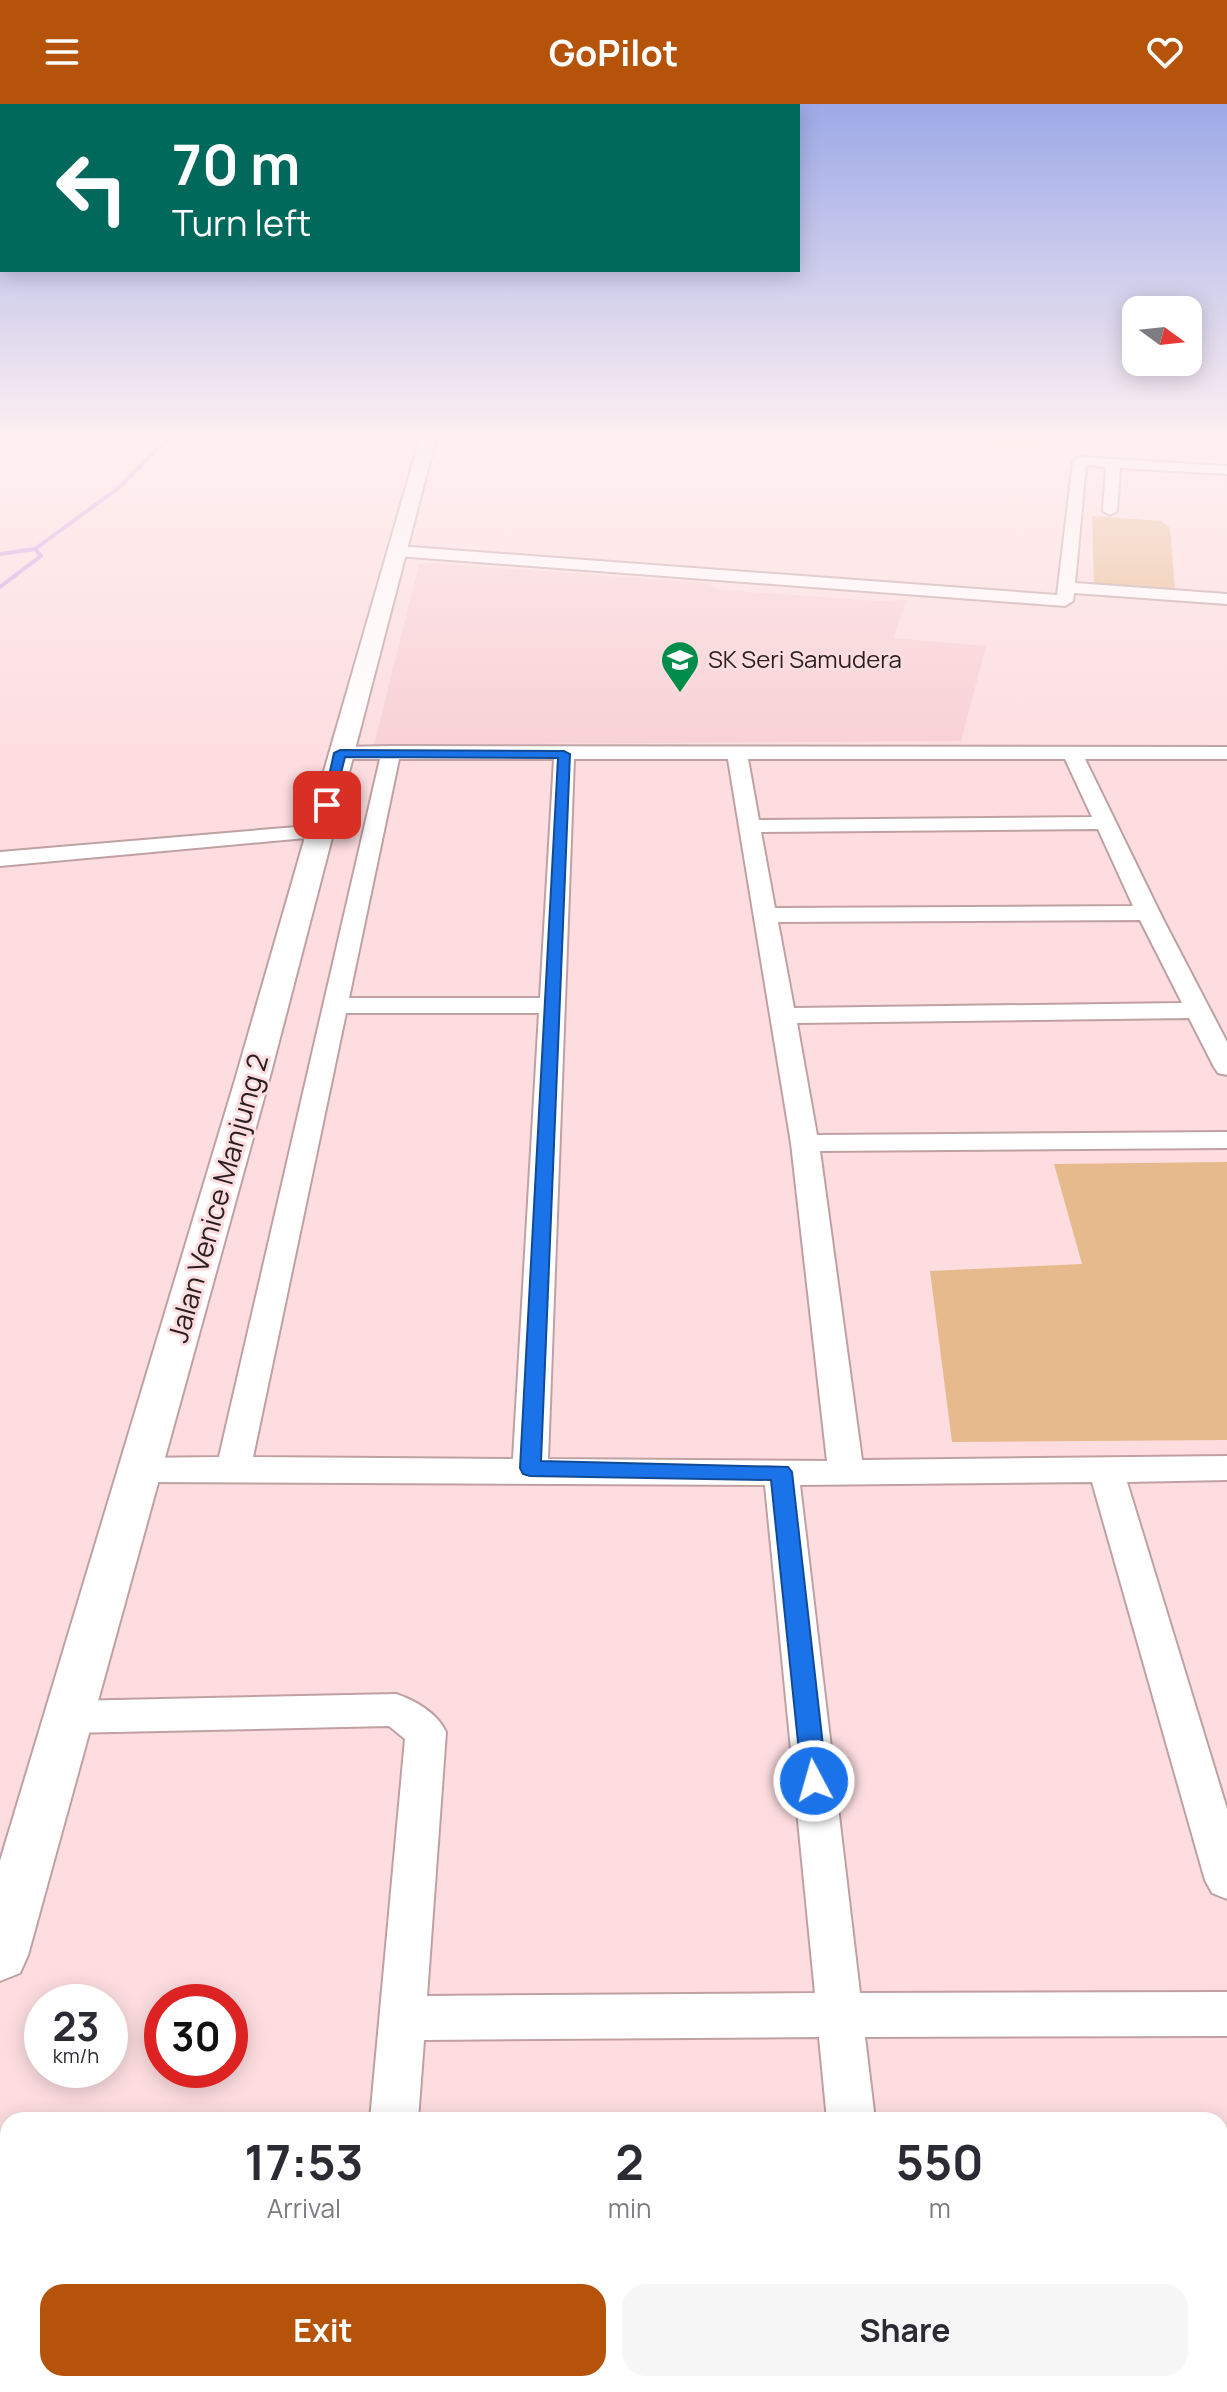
<!DOCTYPE html>
<html lang="en">
<head>
<meta charset="utf-8">
<style>
	:root { --surface:#fff; --page:#f7f7f7; --text:#2b2b33; --muted:#7c7c81; --accent:#b45309 }
	body { margin:0; font-family:Manrope,sans-serif; background:var(--page); color:var(--text); height:100vh; display:flex; flex-direction:column; font-size:30px; white-space:nowrap }
	* { box-sizing:border-box; margin:0 }
	p { font-size:26px; color:var(--muted) }
	.icon { flex:none; width:44px; height:44px; fill:none; stroke:currentColor; stroke-width:2; stroke-linecap:round; stroke-linejoin:round }
	.map { position:relative; flex:1; overflow:hidden }
	.details { position:absolute; left:0px; top:2008px; width:1228px; height:280px; display:flex; flex-direction:column; background:var(--surface); border-radius:24px 24px 0 0; box-shadow:0 4px 20px #0003 }
	.details>* { flex:none }
	.banner { position:absolute; left:0px; top:0px; width:800px; height:168px; box-shadow:0 4px 20px #0003; background:#00695c; color:#fff; overflow:hidden }
	.needle { width:52px; rotate:105deg }
	.tools { position:absolute; left:1122px; top:192px; display:grid; gap:16px }
	.tools a { display:grid; place-items:center; width:80px; height:80px; border-radius:16px; background:var(--surface); box-shadow:0 4px 20px #0003; font-size:40px }
	.speed { position:absolute; left:24px; top:1880px; display:flex; gap:16px; font-size:40px; font-weight:700; text-align:center }
	.speed>* { display:grid; place-content:center; width:104px; height:104px; border-radius:50%; background:var(--surface); box-shadow:0 4px 20px #0003; line-height:1 }
	.speed small { font-size:20px; font-weight:400 }
	.speed .limit { border:12px solid #d22; background:#fff; color:#111 }
	.pin { position:absolute; display:grid; place-items:center; width:68px; height:68px; color:#fff; margin:-34px; border-radius:16px; box-shadow:0 4px 12px #0006 }
	.me { position:absolute; width:88px; margin:-44px; rotate:354deg; stroke-linejoin:round; filter:drop-shadow(0 0 6px #0008) }
	.turn { display:flex; align-items:center; gap:28px; height:168px; padding:0 40px; font-size:36px }
	.turn .icon { width:104px; height:104px; stroke-width:2.5 }
	.turn b { display:block; font-size:56px; line-height:68px }
	.eta { display:flex; justify-content:space-evenly; align-items:center; height:136px; text-align:center }
	.eta b { font-size:48px; font-weight:700; line-height:56px }
	.cta { display:flex; gap:16px; margin-top:auto; padding:16px 40px }
	.cta a { flex:1; height:92px; border-radius:24px; background:var(--accent); color:#fff; font-size:32px; font-weight:700; line-height:92px; text-align:center }
	.cta a+a { background:var(--page); color:var(--text) }
	header { display:flex; justify-content:space-between; align-items:center; height:104px; padding:0 40px; background:var(--accent); color:#fff; font-size:36px; font-weight:700 }
	.map>svg:first-child { display:block }
	.built { fill:#f8d0d4 }
	.green { fill:#e6ba8c }
	.lines { fill:none; stroke-linecap:round; stroke-linejoin:round }
	.stream { stroke:#ce9ce6; stroke-width:4 }
	.minor-casing { stroke:#bfa1a4; stroke-width:4 }
	.tertiary-casing { stroke:#bfa1a4; stroke-width:4 }
	.minor { fill:#fff; fill-rule:evenodd }
	.tertiary { fill:#fff; fill-rule:evenodd }
	.route { fill:#1a73e8; stroke:#114b97; stroke-width:2 }
	.labels { text-anchor:middle; stroke-width:6; stroke-linejoin:round; paint-order:stroke }
	.far-poi-label { font-size:24px; fill:#2a1f20; stroke:#fddde0; text-anchor:start }
	.street-label { font-size:28px; fill:#2a1f20; stroke:#fddde0 }
</style>
</head>
<body>
<header><svg class="icon" aria-label="menu" viewBox="0 0 24 24"><path d="M4 6h16M4 12h16M4 18h16"/></svg>GoPilot<svg class="icon" aria-label="heart" viewBox="0 0 24 24"><path d="M12 20l-8-8c-3-5 5-10 8-4 3-6 11-1 8 4z"/></svg></header>
<div class="map">
<svg width="1227" height="2288" viewBox="0 0 1227 2288">
	<rect width="100%" height="100%" fill="#fddde0"/>
	<!-- built -->
	<path class="built" d="M 770,334 L 1031,334 L 1046,351 Z
		M 431,459 L 707,479 L 721,486 L 878,497 L 907,496 L 893,534 L 986,542 L 961,637 L 374,641 L 419,460 Z"/>
	<!-- green -->
	<path class="green" d="M 881,334 L 1031,334 L 1040,344 Z
		M 1092,412 L 1161,417 L 1170,424 L 1175,486 L 1094,480 Z
		M 1227,1058 L 1227,1336 L 952,1338 L 930,1167 L 1082,1160 L 1054,1060 Z"/>
	<g class="lines">
		<!-- stream -->
		<path class="stream" d="M 0,450 L 35,445 L 117,385 L 169,334
			M 0,483 L 41,452 L 35,445"/>
		<!-- minor casing -->
		<g class="minor-casing">
			<path id="minor" d="M 1080,353 L 1227,362 L 1227,370 L 1120,364 L 1117,407 L 1110,411 L 1103,407 L 1106,363 L 1086,361 L 1075,479 L 1227,490 L 1227,500 L 1074,489 L 1073,497 L 1065,502 L 397,452 L 389,447 L 397,442 L 1057,491 L 1073,357 Z
				M 391,642 L 1227,643 L 1227,655 L 1085,655 L 1163,815 L 1227,938 L 1227,971 L 1218,969 L 1214,963 L 1189,914 L 797,919 L 817,1031 L 1227,1028 L 1227,1044 L 820,1047 L 862,1356 L 1227,1352 L 1227,1376 L 1127,1378 L 1227,1705 L 1227,1795 L 1212,1789 L 1205,1776 L 1092,1378 L 800,1381 L 860,1889 L 1227,1888 L 1227,1932 L 865,1933 L 875,2016 L 827,2016 L 819,1933 L 424,1936 L 418,2016 L 370,2016 L 405,1635 L 389,1622 L 68,1629 L 54,1624 L 48,1613 L 54,1602 L 68,1597 L 396,1590 C 416,1597 437,1609 446,1628 L 427,1892 L 815,1889 L 765,1381 L 139,1378 L 127,1375 L 122,1366 L 127,1357 L 139,1354 L 219,1353 L 380,655 L 340,655 L 330,649 L 340,643 ZM 399,655 L 554,655 L 540,894 L 349,894 ZM 574,655 L 728,655 L 791,1039 L 827,1357 L 548,1355 ZM 748,655 L 1065,655 L 1092,713 L 759,716 ZM 1098,725 L 1133,802 L 775,804 L 761,728 ZM 1140,816 L 1182,899 L 794,904 L 778,818 ZM 346,909 L 539,909 L 513,1355 L 253,1353 Z
				M 320,721 L 331,727 L 328,732 L 0,762 L 0,748 Z
				M 348,2280 L 402,2280 L 401,2288 L 347,2288 Z
				M 854,2280 L 908,2280 L 909,2288 L 855,2288 Z"/>
		</g>
		<!-- tertiary casing -->
		<g class="tertiary-casing">
			<path id="tertiary" d="M 420,334 L 436,334 L 269,976 L 28,1851 L 20,1869 L 0,1877 L 0,1757 L 235,976 Z"/>
		</g>
		<!-- minor -->
		<use href="#minor" class="minor"/>
		<!-- tertiary -->
		<use href="#tertiary" class="tertiary"/>
	</g>
	<!-- sky -->
	<linearGradient id="sky" x2="0" y2="1"><stop stop-color="#9daae7"/><stop offset="0.51" stop-color="#fef0f1"/><stop offset="1" stop-color="#fef0f1" stop-opacity="0"/></linearGradient>
	<rect width="1227" height="654" fill="url(#sky)"/>
	<!-- route -->
	<path class="route" d="M 340,646 L 564,647 L 570,650 L 541,1357 L 788,1363 L 792,1368 L 827,1677 L 823,1685 L 814,1688 L 806,1685 L 802,1677 L 771,1376 L 530,1372 L 523,1370 L 520,1364 L 558,654 L 345,653 L 333,701 L 322,704 L 334,649 Z"/>
	<!-- icons -->
	<defs>
		<g id="school-pin" transform="scale(2)"><path d="M0 17L-7.5 6A9.5 9.5 0 1 1 7.5 6Z" fill="#008c4a" stroke="#fddde0"/><path d="M0-5L7-2L0 1L-7-2ZM-4 1L0 2.5L4 1V4Q0 6-4 4Z" fill="#fff"/></g>
	</defs>
	<g fill-rule="evenodd">
		<use href="#school-pin" x="680" y="556"/>
	</g>
	<g class="labels">
		<!-- far-poi labels -->
		<g class="far-poi-label">
			<text x="708" y="564">SK Seri Samudera</text>
		</g>
		<!-- street labels -->
		<g class="street-label">
			<text transform="translate(218 1094) rotate(-74)" y="10">Jalan Venice Manjung 2</text>
		</g>
	</g>
</svg>
<div class="tools">
<a><svg class="needle" viewBox="-14 -14 28 28"><path d="M0-13l5 13h-10z" fill="#e53935"/><path d="M0 13l5-13h-10z" fill="#7c7c81"/></svg></a>
</div>
<div class="speed"><div>23<small>km/h</small></div><div class="limit">30</div></div>
<div class="pin" style="left:327px;top:701px;background:#d93025"><svg class="icon" aria-label="arrive" viewBox="0 0 24 24"><path d="M6 21V4h12l-3 4 3 4H6"/></svg></div>
<svg class="me" style="left:814px;top:1677px" viewBox="-20 -20 40 40"><circle r="17" fill="#1a73e8" stroke="#fff" stroke-width="3"/><path d="M0-11L8 9 0 5-8 9z" fill="#fff"/></svg>
<div class="banner">
<div class="turn"><svg class="icon" aria-label="left" viewBox="0 0 24 24"><path d="M17 20v-9H6M10 6l-5 5 5 5"/></svg><div><b>70 m</b>Turn left</div></div>
</div>
<section class="details">
<div class="eta">
<div><b>17:53</b><p>Arrival</p></div>
<div><b>2</b><p>min</p></div>
<div><b>550</b><p>m</p></div>
</div>
<div class="cta"><a>Exit</a><a>Share</a></div>
</section>
</div>
</body>
</html>
